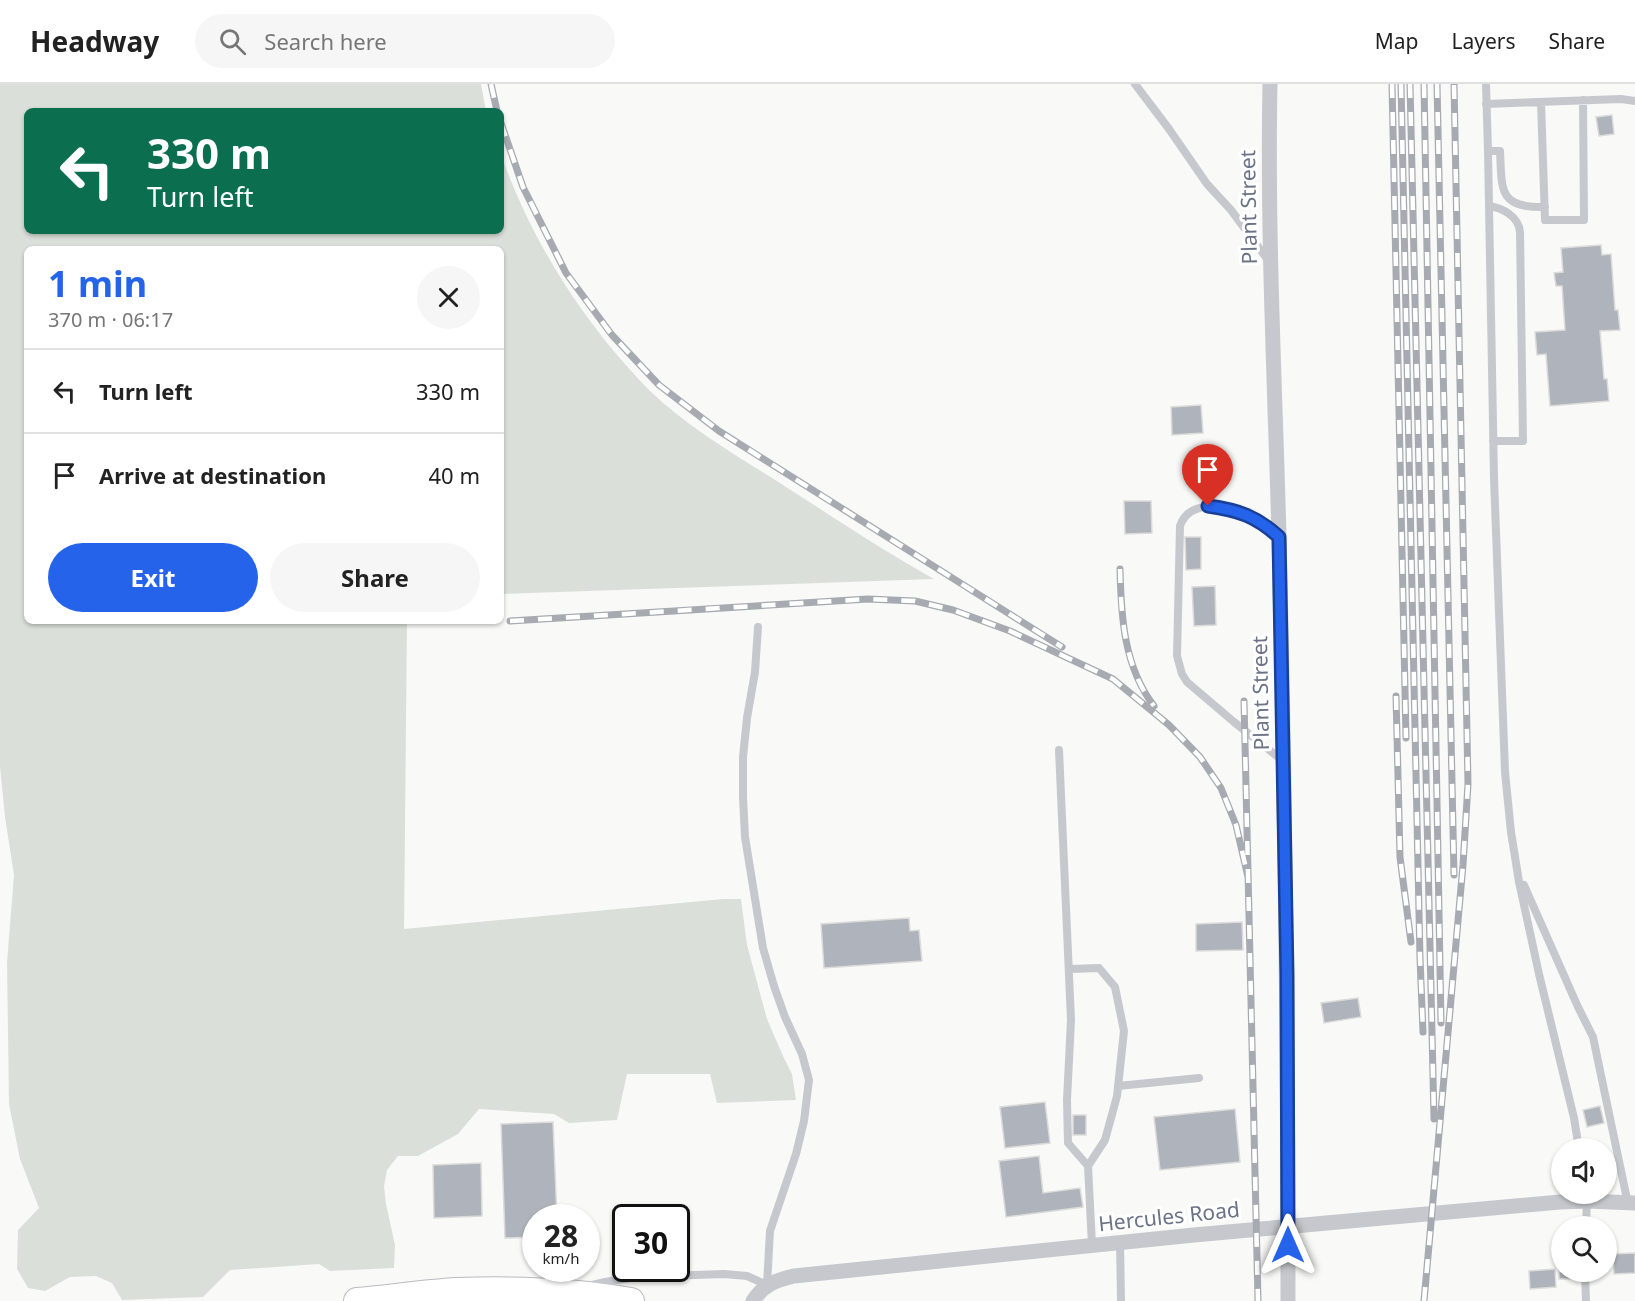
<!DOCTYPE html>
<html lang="en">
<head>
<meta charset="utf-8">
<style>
	:root { --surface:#fff; --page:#f6f6f6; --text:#222; --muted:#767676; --line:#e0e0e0; --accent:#2563eb }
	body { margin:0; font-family:"Noto Sans",sans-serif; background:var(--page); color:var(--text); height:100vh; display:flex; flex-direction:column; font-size:22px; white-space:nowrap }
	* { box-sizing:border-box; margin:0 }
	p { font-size:20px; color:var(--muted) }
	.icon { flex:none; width:33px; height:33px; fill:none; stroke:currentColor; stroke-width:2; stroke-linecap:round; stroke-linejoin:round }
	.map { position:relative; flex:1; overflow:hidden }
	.details { position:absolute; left:24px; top:162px; width:480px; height:378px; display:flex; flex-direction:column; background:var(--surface); border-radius:9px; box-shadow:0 2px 4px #0004 }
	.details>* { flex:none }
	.top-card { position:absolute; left:24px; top:24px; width:480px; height:126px; border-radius:9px; box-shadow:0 2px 4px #0004; background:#0b6e4f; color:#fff; overflow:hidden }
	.tools { position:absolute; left:1551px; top:1054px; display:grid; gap:12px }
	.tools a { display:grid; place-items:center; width:66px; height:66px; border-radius:50%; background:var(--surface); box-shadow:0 2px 4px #0004; font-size:30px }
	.speed { position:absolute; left:522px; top:1120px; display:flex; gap:12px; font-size:30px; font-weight:700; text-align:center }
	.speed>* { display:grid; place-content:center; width:78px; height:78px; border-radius:50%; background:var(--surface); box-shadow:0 2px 4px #0004; line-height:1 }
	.speed small { font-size:15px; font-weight:400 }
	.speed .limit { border:3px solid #111; border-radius:9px; background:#fff; color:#111 }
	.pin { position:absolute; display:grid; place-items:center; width:51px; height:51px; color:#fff; margin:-62px -26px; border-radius:50% 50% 50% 0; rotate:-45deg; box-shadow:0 0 6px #0007 }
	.pin .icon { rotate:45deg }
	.me { position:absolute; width:66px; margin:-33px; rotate:0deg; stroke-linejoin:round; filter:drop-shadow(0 0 4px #0008) }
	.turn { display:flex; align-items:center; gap:21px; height:126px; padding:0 24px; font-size:27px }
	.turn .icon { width:78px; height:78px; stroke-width:2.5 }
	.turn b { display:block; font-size:42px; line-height:51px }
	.round { display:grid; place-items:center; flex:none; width:63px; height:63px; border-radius:32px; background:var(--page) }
	.head { display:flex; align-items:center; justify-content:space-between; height:102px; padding:0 24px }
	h1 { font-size:36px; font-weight:700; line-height:45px; color:var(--accent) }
	.button { display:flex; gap:12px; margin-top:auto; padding:12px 24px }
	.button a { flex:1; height:69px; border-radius:36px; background:var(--accent); color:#fff; font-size:24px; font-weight:700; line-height:69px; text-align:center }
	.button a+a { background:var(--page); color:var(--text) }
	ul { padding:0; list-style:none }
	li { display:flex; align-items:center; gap:18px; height:84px; padding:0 24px; border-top:2px solid var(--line) }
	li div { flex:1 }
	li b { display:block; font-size:22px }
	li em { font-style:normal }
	header { display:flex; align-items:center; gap:36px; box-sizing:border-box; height:84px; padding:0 30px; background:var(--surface); border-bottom:2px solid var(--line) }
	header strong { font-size:28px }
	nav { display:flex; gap:33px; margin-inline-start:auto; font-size:21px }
	.search { width:420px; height:54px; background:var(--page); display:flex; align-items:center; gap:15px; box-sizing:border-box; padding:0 21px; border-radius:33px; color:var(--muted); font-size:22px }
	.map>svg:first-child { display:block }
	.green { fill:#dae0d9 }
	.building { fill:#afb3bb; stroke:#dbdbda; stroke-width:1.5 }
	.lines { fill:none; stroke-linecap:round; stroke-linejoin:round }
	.trunk-casing { stroke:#b9bbbf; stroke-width:28 }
	.service { stroke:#c6c8cd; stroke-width:8 }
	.minor { stroke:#c6c8cd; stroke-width:15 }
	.trunk { stroke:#fff; stroke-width:26 }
	.rail-casing { stroke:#a7aab1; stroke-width:7 }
	.rail { stroke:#fff; stroke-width:4.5; stroke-dasharray:14; stroke-linecap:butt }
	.route-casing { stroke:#184099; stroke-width:15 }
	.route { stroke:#2563eb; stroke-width:10 }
	.labels { text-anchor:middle; stroke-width:6; stroke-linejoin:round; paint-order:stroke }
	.street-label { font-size:21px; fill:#6b7386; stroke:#fff }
</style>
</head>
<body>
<header>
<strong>Headway</strong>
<div class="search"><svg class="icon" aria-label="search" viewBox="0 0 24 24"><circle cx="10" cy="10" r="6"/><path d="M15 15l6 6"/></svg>Search here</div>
<nav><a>Map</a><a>Layers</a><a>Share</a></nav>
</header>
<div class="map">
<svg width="1635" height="1217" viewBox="0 0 1635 1217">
	<rect width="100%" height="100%" fill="#f9f9f8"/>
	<!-- green -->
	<path class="green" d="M 0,0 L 481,0 L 486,27 L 27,27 L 27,147 L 501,147 L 501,70 C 527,146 572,220 625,280 C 633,289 641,298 650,307 C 689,344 737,372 783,401 C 833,433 882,466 934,495 L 501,510 L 501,165 L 27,165 L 27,537 L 407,537 L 404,845 L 723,815 L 741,815 L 747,861 L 767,935 L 783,972 L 792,990 L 796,1016 L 717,1019 L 710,990 L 627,990 L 617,1036 L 569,1039 L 554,1030 L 479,1025 L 458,1050 L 418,1072 L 398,1072 L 387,1086 L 384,1102 L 386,1120 L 395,1161 L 394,1184 L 330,1187 L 319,1180 L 230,1186 L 203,1213 L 122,1216 L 112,1199 L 96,1192 L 70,1193 L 45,1207 L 28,1204 L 17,1185 L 18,1146 L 39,1124 L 20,1075 L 9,1020 L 7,878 L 14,791 L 5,733 L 0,683 Z"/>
	<!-- building -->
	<path class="building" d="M 1612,31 L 1614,50 L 1599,52 L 1596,33 Z
		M 1601,161 L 1602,171 L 1611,170 L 1615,226 L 1618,226 L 1620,246 L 1600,247 L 1604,295 L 1607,295 L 1609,317 L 1550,322 L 1546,270 L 1537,271 L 1535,248 L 1565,246 L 1562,202 L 1556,202 L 1554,189 L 1563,188 L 1561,164 Z
		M 1201,321 L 1203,349 L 1172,351 L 1171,323 Z
		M 1124,417 L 1151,417 L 1152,449 L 1125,450 Z
		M 1185,453 L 1201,453 L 1201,485 L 1186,486 Z
		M 1215,502 L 1216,541 L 1194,542 L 1192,503 Z
		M 909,834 L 910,847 L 919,846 L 922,877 L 824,884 L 821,840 Z
		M 1242,838 L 1243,866 L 1196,867 L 1196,840 Z
		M 1358,914 L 1361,933 L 1324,939 L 1321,919 Z
		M 1045,1018 L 1050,1059 L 1005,1064 L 1000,1023 Z
		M 1600,1022 L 1604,1039 L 1587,1043 L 1583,1026 Z
		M 1235,1025 L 1240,1078 L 1160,1086 L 1154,1033 Z
		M 1073,1031 L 1086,1031 L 1086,1051 L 1073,1051 Z
		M 553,1038 L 557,1134 L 536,1134 L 536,1153 L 505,1154 L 501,1040 Z
		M 1039,1072 L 1043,1109 L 1080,1104 L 1083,1123 L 1006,1133 L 999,1077 Z
		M 481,1079 L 482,1132 L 434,1134 L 433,1081 Z
		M 1635,1169 L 1635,1189 L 1614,1190 L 1613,1170 Z
		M 1555,1185 L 1556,1203 L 1530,1205 L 1529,1187 Z
		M 1559,1187 L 1572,1188 L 1572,1195 L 1559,1195 Z"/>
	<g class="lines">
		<!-- trunk casing -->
		<g class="trunk-casing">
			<path id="trunk" d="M 357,1217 C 390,1214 424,1209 457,1207 C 515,1205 574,1207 631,1217"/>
		</g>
		<!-- service -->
		<path class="service" d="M 1135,0 L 1169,45 L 1207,100 L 1231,126 L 1268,176
			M 1486,0 L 1488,67 L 1494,394 L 1505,688 L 1511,748 L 1519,798 L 1539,890 L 1574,1034 L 1579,1065
			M 1541,18 L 1545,136 L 1584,136 L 1583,16
			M 1486,20 L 1621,15 L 1635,17
			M 1488,67 L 1500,67 C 1502,106 1498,124 1545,123
			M 1489,122 C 1503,124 1519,133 1520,148 L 1523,357 L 1493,357
			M 1278,453 C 1268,444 1259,436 1247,430 C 1226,421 1189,415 1180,442 L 1177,572 L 1182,590 L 1187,598 L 1234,638 L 1283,677
			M 1059,666 L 1071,936 L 1067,1016 L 1068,1059 L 1088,1082 L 1092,1161
			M 1524,801 L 1578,923 L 1593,953 L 1628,1120
			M 1070,885 L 1099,884 L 1115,903 L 1124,947 L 1117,1012 L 1105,1056 L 1088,1082
			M 1118,1002 L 1199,994
			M 1586,1143 L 1587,1114
			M 1120,1158 L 1121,1217
			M 1585,1188 L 1586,1217
			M 588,1202 L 605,1198 L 637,1193 L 724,1190 L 747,1192 L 767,1201 L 770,1147 L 796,1070 L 804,1037 L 809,996 L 802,970 L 785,933 L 774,902 L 763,864 L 745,753 L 743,713 L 743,673 L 747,634 L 755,588 L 758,543"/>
		<!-- minor -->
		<path class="minor" d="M 1270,0 C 1267,151 1275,302 1279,452 C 1285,707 1288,962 1288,1217
			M 753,1217 C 763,1201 776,1196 794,1192 L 1194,1151 L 1560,1118 L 1587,1117 L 1635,1119"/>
		<!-- trunk -->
		<use href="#trunk" class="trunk"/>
		<!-- rail casing -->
		<g class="rail-casing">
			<path id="rail" d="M 491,0 L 497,27
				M 1392,0 L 1406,654
				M 1401,0 L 1420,874 L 1423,948
				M 1410,0 L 1434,1035
				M 1424,0 L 1441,939
				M 1437,0 L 1454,791
				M 501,39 L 523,103 L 566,189 L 612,251 L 659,301 L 719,347 L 1062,563
				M 1120,485 C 1121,533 1124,583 1154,622
				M 510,537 L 868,515 L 915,517 L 953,526 L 1010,547 L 1113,595 L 1169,641 L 1200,673 L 1221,704 L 1236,741 L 1248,793
				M 1396,612 L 1400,773 L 1411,858
				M 1244,617 L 1258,1217
				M 1424,1217 L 1463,781 L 1468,700 L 1454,0"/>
		</g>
		<!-- rail -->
		<use href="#rail" class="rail"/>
	</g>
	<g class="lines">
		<!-- route casing -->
		<g class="route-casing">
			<path id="route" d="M 1208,422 C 1238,426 1256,432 1279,453 L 1287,891 L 1288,1161"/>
		</g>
		<!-- route -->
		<use href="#route" class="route"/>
	</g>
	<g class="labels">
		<!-- street labels -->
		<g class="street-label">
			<text transform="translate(1249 123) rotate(-91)" y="7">Plant Street</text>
			<text transform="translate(1261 609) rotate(-91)" y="7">Plant Street</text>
			<text transform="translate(1169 1133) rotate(-6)" y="7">Hercules Road</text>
		</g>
	</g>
</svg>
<div class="tools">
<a><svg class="icon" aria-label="sound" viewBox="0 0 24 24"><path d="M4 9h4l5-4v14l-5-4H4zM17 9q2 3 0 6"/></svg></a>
<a><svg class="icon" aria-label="search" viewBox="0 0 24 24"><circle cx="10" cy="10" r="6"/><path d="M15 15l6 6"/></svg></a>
</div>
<div class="speed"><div>28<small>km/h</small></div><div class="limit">30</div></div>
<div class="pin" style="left:1208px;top:422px;background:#d93025"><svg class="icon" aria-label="arrive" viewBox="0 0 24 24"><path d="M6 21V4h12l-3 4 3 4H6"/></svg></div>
<svg class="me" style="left:1288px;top:1161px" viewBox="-20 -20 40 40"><path d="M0-17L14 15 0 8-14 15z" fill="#2563eb" stroke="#fff" stroke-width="4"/></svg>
<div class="top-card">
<div class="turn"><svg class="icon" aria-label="left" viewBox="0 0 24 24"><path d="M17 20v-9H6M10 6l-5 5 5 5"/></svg><div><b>330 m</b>Turn left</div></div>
</div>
<section class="details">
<div class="head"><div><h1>1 min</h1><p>370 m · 06:17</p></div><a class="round"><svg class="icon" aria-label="close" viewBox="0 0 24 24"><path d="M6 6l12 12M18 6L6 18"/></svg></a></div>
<ul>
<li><svg class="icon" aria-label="left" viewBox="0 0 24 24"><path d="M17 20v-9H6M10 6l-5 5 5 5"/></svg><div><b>Turn left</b></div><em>330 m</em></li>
<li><svg class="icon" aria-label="arrive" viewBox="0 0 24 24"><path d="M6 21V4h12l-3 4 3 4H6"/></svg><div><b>Arrive at destination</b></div><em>40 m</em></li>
</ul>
<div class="button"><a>Exit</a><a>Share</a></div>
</section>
</div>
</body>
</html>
